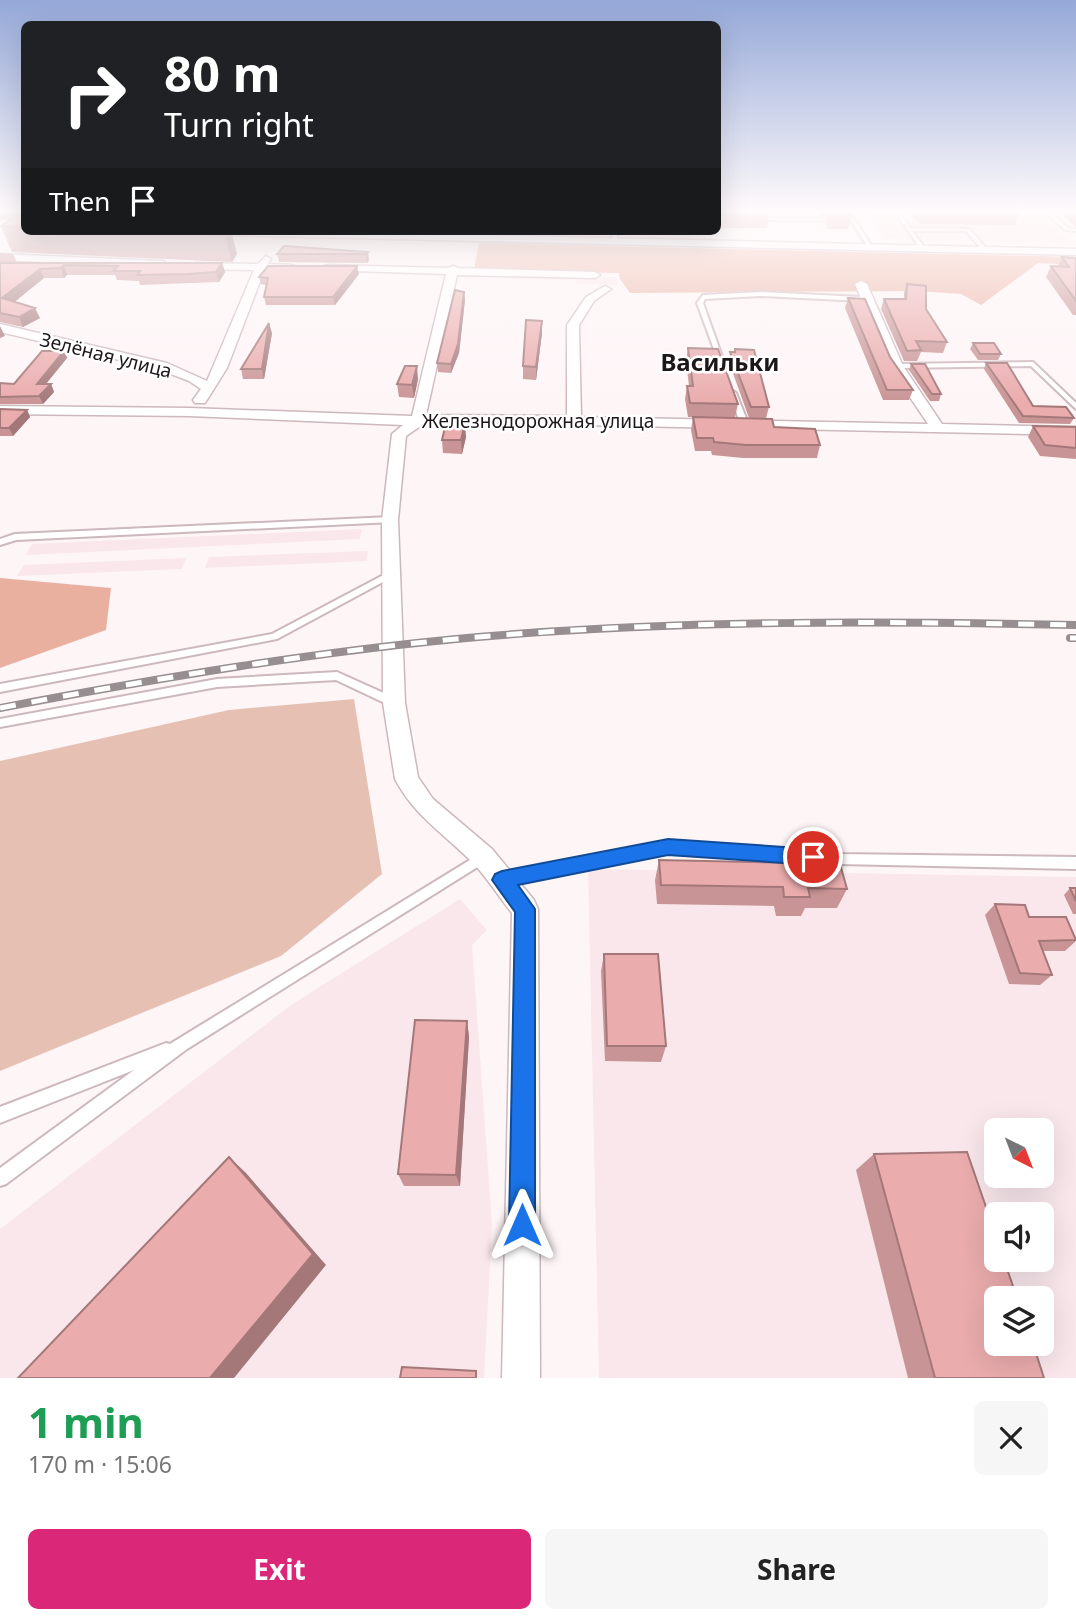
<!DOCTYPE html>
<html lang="en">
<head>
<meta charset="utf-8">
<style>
	:root { --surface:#fff; --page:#f6f6f6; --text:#222; --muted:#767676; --accent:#db2777 }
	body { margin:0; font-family:"Noto Sans",sans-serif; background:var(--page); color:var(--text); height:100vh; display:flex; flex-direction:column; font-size:26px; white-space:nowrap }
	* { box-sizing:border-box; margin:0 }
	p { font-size:23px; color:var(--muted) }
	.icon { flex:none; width:38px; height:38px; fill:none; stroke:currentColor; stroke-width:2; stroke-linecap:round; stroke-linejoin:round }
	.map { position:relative; height:1378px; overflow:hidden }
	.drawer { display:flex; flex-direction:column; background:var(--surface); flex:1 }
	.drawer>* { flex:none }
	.hud { position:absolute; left:21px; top:21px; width:700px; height:214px; border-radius:10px; box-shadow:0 7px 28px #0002; background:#202124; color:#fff; overflow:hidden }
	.needle { width:46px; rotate:138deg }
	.tools { position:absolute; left:984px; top:1118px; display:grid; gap:14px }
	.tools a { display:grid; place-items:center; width:70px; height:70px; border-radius:10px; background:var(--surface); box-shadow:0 7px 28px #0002; font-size:35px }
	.pin { position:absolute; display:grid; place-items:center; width:60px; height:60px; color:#fff; margin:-30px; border:4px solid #fff; border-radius:50%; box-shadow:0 2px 7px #0007 }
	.me { position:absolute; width:77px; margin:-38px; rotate:0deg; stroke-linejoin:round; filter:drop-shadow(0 0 5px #0008) }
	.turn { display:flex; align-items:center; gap:24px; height:147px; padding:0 28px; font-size:32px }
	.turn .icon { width:91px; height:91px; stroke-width:2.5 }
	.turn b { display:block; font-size:49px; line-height:60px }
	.then { display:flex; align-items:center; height:66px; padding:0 28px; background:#0003; gap:14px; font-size:26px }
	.round { display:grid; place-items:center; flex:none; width:74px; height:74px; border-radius:10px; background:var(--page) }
	.headline { display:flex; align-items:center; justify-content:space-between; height:119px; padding:0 28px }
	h1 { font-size:42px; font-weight:700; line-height:52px; color:#1e9e55 }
	.action { display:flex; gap:14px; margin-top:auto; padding:14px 28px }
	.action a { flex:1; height:80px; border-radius:10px; background:var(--accent); color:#fff; font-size:28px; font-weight:700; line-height:80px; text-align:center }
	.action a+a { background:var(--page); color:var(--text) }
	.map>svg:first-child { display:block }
	.built { fill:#f9e7ec; fill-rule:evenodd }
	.green { fill:#e7c0b4 }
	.forest { fill:#eab09f }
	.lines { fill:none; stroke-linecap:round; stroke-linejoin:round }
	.service-casing { stroke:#ccb8bd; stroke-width:4 }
	.minor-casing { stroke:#ccb8bd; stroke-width:3 }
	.service { fill:#fff; fill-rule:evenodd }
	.minor { fill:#fff; fill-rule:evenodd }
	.rail-casing { stroke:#968e90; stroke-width:8 }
	.rail { stroke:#fff; stroke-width:5; stroke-dasharray:16; stroke-linecap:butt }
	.wall { fill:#c99495 }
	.shaded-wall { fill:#a47879 }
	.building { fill:#eaacad; stroke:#a47879; stroke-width:2 }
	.route { fill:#1a73e8; stroke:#114b97; stroke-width:2 }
	.labels { text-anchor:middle; stroke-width:5; stroke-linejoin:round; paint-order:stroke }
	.far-street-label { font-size:19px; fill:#1e1719; stroke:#fff }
	.far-district-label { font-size:24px; font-weight:bold; fill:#1e1719; stroke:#fff }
</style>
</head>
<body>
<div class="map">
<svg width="1076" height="1378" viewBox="0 0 1076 1378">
	<rect width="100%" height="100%" fill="#fef5f7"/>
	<!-- built -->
	<path class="built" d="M 867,212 L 1039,212 L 1073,243 L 885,239 Z
		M 511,275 L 617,277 L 617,285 L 576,284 L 575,280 L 510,279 Z
		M 362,529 L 360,539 L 26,555 L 32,544 Z
		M 368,551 L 367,561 L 205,568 L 209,557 Z
		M 186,558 L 182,569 L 17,576 L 24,565 Z
		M 588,869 L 1076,877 L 1076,1378 L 599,1378 ZM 996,1130 L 1041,1130 L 1041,1176 L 996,1176 ZM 996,1214 L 1041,1214 L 1041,1260 L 996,1260 ZM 996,1298 L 1041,1298 L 1041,1344 L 996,1344 Z
		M 460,899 L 487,930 L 472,945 L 492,1224 L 484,1378 L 0,1378 L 0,1229 L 291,1005 Z"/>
	<!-- green -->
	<path class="green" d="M 354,699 L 382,874 L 281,956 L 0,1071 L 0,761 L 229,710 Z"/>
	<!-- forest -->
	<path class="forest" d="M 479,243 L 1076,257 L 1076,265 L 1038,263 L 981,305 L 961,294 L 918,291 L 630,293 L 620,279 L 619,273 L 474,270 Z
		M 0,578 L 111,588 L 106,630 L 0,668 Z"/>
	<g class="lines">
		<!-- service casing -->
		<g class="service-casing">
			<path id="service" d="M 845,212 L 850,212 L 874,250 L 870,250 L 851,221 L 754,220 L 752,219 L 754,218 L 849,219 Z
				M 895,212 L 899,212 L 910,228 L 969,229 L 989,251 L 984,252 L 966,231 L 912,231 L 927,250 L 922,251 Z
				M 1045,212 L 1050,212 L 1068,228 L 1076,229 L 1076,231 L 1065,230 Z
				M 613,231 L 617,231 L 617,243 L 612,242 Z
				M 760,292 L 861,297 L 864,299 L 861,301 L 760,296 L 705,299 L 703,303 L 724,362 L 719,363 L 697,303 L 703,295 Z
				M 1033,362 L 1076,403 L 1076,409 L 1031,366 L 896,368 L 893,366 L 896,364 Z
				M 733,391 L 736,393 L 748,423 L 747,425 L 740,423 L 730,393 Z
				M 390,517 L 393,518 L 393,522 L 16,540 L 0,545 L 0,539 L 15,534 Z
				M 391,571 L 394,572 L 396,574 L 394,576 L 277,639 L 0,692 L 0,684 L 272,634 Z
				M 337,672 L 397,699 L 398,702 L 397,705 L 389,705 L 336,680 L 217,687 L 0,727 L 0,719 L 217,679 Z
				M 668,842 L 838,854 L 1076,857 L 1076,869 L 838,864 L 668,852 L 504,885 L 499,883 L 498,879 L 499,875 L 504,873 Z
				M 483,852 L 487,853 L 489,857 L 487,861 L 187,1049 L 6,1184 L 0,1186 L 0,1168 L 134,1070 L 0,1123 L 0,1107 L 166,1043 L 170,1044 Z"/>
		</g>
		<!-- minor casing -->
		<g class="minor-casing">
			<path id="minor" d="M 173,231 L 306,231 L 1076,249 L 1076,255 L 178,234 Z
				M 0,254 L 163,261 L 168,264 L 163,267 L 0,260 Z
				M 266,256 L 271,259 L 268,264 L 293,265 L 298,268 L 293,271 L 264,271 L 227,368 L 205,403 L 195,403 L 193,400 L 201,389 L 189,381 L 158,369 L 0,332 L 0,324 L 167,363 L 207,381 L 254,270 L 195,269 L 190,266 L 195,263 L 258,264 Z
				M 328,265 L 448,268 L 453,266 L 458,268 L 595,272 L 600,275 L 595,278 L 457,275 L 426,415 L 567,416 L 567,325 L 586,297 L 605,286 L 611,289 L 594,301 L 579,325 L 581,417 L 928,424 L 889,366 L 855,284 L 861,281 L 867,284 L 903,366 L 942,424 L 1076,427 L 1076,435 L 439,422 L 422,425 L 406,436 L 398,520 L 405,703 L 418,777 L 433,799 L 492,849 L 534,900 L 538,909 L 540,1378 L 502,1378 L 512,913 C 499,897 488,879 474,864 C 445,834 415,817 395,779 L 383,703 L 382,520 L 392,434 L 403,425 L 189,416 L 0,414 L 0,406 L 189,408 L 412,416 L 446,274 L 324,270 L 324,266 Z"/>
		</g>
		<!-- service -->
		<use href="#service" class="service"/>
		<!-- minor -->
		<use href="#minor" class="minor"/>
		<!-- rail casing -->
		<g class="rail-casing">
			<path id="rail" d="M 1070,638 L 1076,638
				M 0,708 C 158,678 318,651 478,637 C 677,620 877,621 1076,625"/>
		</g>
		<!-- rail -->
		<use href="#rail" class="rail"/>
	</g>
	<!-- wall -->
	<path class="wall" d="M 0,212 L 24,212 L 24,231 L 231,231 L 237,254 L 232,262 L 12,252 L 1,226 L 10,220 L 0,220 Z
		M 718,212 L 770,212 L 767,228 L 718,228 Z
		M 818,212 L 853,212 L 848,229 L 828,229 L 825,223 L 827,216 L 821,216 Z
		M 910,212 L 1020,212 L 1015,225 L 920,224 Z
		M 1059,212 L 1076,212 L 1076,227 Z
		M 630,231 L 691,231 L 691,232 Z
		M 368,252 L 369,260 L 367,263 L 279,262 L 277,254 Z
		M 0,253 L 13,254 L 17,263 L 222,263 L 225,272 L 219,282 L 191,283 L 140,285 L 139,281 L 117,280 L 115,275 L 67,275 L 64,278 L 44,278 L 14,302 L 40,318 L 23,327 L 0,322 Z
		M 1062,257 L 1076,258 L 1076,315 L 1073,315 L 1046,277 L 1051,266 L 1058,266 Z
		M 357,266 L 359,274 L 335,305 L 266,305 L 264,297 L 266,285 L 261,284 L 259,277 Z
		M 907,284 L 926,309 L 947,342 L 943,353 L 921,352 L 917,361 L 904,361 L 881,309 L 884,299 L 904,299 L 904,293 Z
		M 848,298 L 913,390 L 909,400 L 883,400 L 845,308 Z
		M 465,300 L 459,353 L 451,373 L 438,372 L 437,363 Z
		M 542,321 L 542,333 L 536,380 L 523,379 L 523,366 Z
		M 272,333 L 264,379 L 243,379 L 241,369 Z
		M 973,343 L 1001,354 L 998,360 L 978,360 L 970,349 Z
		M 688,348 L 738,404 L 735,417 L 688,417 L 685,399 L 687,386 L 689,386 L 686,361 Z
		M 735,349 L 769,407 L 766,418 L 749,418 L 729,362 L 730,352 L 734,352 Z
		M 64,351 L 67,358 L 46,384 L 51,384 L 54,392 L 43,404 L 0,404 L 0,383 L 14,384 Z
		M 986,363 L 1033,406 L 1074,418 L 1070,424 L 1019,423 L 984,369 Z
		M 911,364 L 941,394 L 939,401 L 930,401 L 909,370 Z
		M 418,379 L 414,398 L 399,397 L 397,384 Z
		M 0,409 L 27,410 L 30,417 L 13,436 L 0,436 Z
		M 693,417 L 774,427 L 820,445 L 817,458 L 743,458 L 712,455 L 711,451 L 695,451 L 691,430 Z
		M 1033,426 L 1076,427 L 1076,459 L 1040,456 L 1028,437 Z
		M 466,437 L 462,454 L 443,453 L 442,440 Z
		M 659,860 L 847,889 L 837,908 L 805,908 L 801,916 L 776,916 L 774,906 L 657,904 L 655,880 Z
		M 1070,888 L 1076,888 L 1076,914 L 1073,914 L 1064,895 Z
		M 995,904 L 1076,939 L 1076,941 L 1065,951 L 1043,951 L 1052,975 L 1040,985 L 1009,984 L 985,915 Z
		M 604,954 L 666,1046 L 661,1062 L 605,1061 L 601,971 Z
		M 467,1021 L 469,1037 L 460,1186 L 404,1186 L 398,1174 Z
		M 874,1154 L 1044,1378 L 908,1378 L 856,1170 Z"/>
	<!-- shaded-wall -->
	<path class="shaded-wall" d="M 228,231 L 231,231 L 237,254 L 232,262 L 225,236 Z
		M 368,252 L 369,260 L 367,263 L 366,254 Z
		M 222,263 L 225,272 L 219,282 L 216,272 Z
		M 64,265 L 67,275 L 64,278 L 61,268 Z
		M 357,266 L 359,274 L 335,305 L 333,297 Z
		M 40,269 L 44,278 L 7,308 L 2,298 Z
		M 464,292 L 465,300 L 459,353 L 451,373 L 451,364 Z
		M 35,308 L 40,318 L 23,327 L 19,317 Z
		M 542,321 L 542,333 L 536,380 L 536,367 Z
		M 269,323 L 272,333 L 264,379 L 262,369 Z
		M 0,326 L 5,336 L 0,338 Z
		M 64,351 L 67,358 L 40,391 L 37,384 Z
		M 417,366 L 418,379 L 414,398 L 412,385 Z
		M 51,384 L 54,392 L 43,404 L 39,396 Z
		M 27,410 L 30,417 L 13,436 L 9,428 Z
		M 465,423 L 466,437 L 462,454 L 461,440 Z
		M 467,1021 L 469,1037 L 460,1186 L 456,1175 Z
		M 229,1157 L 246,1173 L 326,1265 L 234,1378 L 210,1378 Z"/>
	<!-- building -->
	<path class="building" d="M 22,212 L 24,212 L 24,227 L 1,226 Z
		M 110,231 L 228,231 L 225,236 Z
		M 284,246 L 368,252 L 366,254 L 277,254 Z
		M 1062,257 L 1076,258 L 1076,301 L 1051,266 L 1069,267 Z
		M 0,263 L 222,263 L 216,272 L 188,274 L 137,275 L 140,271 L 113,271 L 118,266 L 64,265 L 61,268 L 40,269 L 2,298 L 35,308 L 19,317 L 0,313 Z
		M 268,266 L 357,266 L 333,297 L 264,297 L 268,278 L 259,277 Z
		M 907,284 L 926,286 L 926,309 L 947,342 L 916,341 L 921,350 L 907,351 L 884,299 L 906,299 Z
		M 455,290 L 464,292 L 458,344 L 451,364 L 437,363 Z
		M 848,298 L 865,299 L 890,357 L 913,390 L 887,390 Z
		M 526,320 L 542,321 L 536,367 L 523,366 Z
		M 269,323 L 262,369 L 241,369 Z
		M 973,343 L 994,343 L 1001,354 L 980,354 Z
		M 688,348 L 718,349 L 738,404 L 690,403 L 687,386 L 693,386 Z
		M 735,349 L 754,350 L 769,407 L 751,407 L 730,352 L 735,352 Z
		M 42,351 L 64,351 L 37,384 L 51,384 L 39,396 L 0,397 L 0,383 L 14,384 Z
		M 986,363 L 1007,363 L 1033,406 L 1066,407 L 1074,418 L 1023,416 Z
		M 911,364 L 925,364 L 941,394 L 932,394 Z
		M 405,366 L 417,366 L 412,385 L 397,384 Z
		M 0,409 L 27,410 L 9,428 L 0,428 Z
		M 693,417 L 772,419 L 774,427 L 815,429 L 820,445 L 746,445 L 714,442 L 713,438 L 697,438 Z
		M 446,423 L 465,423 L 461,440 L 442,440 Z
		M 1033,426 L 1076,427 L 1076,448 L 1045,445 Z
		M 659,860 L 840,864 L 847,889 L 808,888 L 810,897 L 784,897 L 783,887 L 661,885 Z
		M 1070,888 L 1076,888 L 1076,901 Z
		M 995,904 L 1025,905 L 1029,917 L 1066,917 L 1076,940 L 1039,941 L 1052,975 L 1020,973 Z
		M 604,954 L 658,954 L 666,1046 L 607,1046 Z
		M 415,1020 L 467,1021 L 456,1175 L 398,1174 Z
		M 967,1152 L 996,1236 L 996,1260 L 1004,1260 L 1017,1298 L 996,1298 L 996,1344 L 1033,1344 L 1044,1378 L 935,1378 L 874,1154 Z
		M 229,1157 L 313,1254 L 210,1378 L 18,1378 Z
		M 402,1367 L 476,1371 L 476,1378 L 400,1378 Z"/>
	<!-- sky -->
	<linearGradient id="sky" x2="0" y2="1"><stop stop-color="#95a8d8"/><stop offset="0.52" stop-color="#fffafb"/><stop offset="1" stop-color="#fffafb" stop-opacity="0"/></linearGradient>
	<rect width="1076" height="405" fill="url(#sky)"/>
	<!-- route -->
	<path class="route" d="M 668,839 L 813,849 L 820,851 L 823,857 L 820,863 L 813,865 L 668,855 L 518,885 L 535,909 L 535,1225 L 531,1234 L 522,1238 L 513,1234 L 509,1225 L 515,912 L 492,880 L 495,874 L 502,871 Z"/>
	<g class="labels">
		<!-- far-street labels -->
		<g class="far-street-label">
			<text transform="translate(106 355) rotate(14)" y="7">Зелёная улица</text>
			<text x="538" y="428">Железнодорожная улица</text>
		</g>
		<!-- far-district labels -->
		<g class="far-district-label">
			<text x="720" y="371">Васильки</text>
		</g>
	</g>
</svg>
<div class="tools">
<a><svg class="needle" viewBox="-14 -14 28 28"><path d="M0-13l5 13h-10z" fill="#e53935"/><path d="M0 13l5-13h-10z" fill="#767676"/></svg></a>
<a><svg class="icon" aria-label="sound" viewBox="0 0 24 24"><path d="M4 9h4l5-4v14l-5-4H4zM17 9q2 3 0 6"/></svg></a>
<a><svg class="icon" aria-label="layers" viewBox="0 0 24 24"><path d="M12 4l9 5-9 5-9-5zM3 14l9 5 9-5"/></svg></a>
</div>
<div class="pin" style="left:813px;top:857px;background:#d93025"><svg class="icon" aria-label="arrive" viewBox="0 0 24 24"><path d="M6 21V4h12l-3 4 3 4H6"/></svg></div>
<svg class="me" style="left:522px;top:1225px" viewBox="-20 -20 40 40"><path d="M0-17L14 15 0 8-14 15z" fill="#1a73e8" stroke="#fff" stroke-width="4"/></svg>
<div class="hud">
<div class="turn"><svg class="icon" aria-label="right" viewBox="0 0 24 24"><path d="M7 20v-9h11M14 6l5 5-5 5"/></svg><div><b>80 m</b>Turn right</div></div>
<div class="then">Then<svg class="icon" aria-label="arrive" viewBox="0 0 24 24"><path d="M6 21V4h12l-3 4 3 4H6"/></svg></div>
</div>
</div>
<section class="drawer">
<div class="headline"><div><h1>1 min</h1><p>170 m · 15:06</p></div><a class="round"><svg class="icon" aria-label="close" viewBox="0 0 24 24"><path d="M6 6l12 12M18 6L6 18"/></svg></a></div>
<div class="action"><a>Exit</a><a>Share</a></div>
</section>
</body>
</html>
